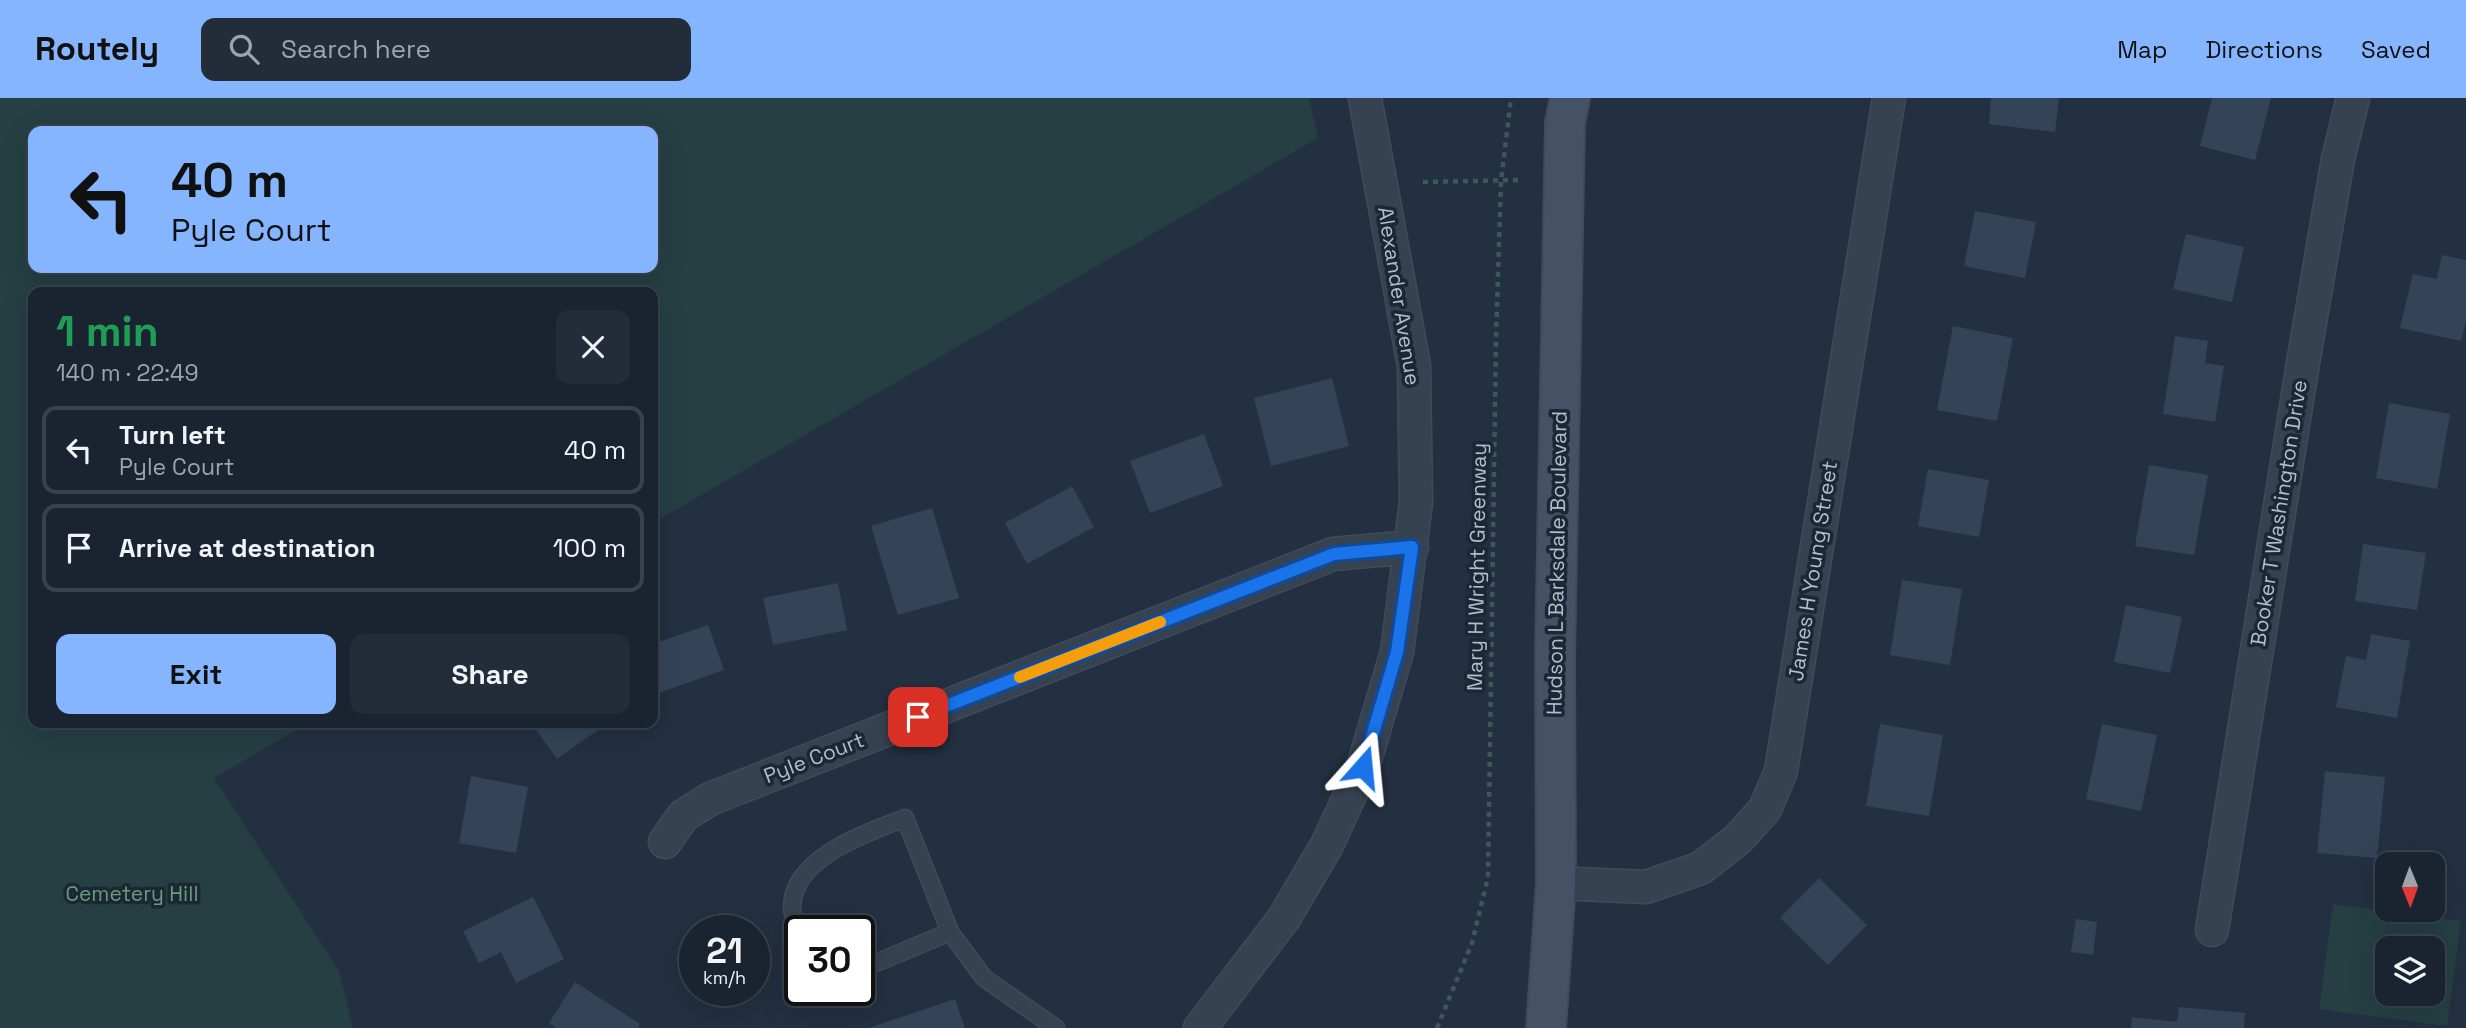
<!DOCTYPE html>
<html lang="en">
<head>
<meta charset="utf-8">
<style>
	:root { --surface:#1a2431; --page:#232c39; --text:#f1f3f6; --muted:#9fa4ab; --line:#38414d; --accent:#85b5ff }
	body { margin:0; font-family:"Space Grotesk",sans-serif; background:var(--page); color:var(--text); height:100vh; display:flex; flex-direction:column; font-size:26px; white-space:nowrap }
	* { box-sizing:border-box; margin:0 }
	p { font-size:23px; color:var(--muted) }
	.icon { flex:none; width:38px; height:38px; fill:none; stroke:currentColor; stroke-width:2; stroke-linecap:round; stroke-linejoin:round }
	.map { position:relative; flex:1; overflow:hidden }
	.panel { position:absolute; left:28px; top:189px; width:630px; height:441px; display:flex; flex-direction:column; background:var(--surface); border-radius:14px; box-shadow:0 7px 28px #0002,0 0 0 2px var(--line) }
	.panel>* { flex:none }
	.top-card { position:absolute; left:28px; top:28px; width:630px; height:147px; border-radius:14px; box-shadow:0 7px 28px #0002,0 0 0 2px var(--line); background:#85b5ff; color:#111; overflow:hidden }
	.needle { width:46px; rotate:179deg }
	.controls { position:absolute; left:2375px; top:754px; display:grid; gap:14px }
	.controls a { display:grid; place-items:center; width:70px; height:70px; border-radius:14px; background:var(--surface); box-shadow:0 7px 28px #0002,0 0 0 2px var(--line); font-size:35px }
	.speed { position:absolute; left:679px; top:817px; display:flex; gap:14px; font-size:35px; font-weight:700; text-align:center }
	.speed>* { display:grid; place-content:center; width:91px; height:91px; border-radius:50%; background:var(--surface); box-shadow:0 7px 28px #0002,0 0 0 2px var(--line); line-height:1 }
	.speed small { font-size:18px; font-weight:400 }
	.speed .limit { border:4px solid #111; border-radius:10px; background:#fff; color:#111 }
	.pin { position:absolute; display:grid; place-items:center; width:60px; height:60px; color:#fff; margin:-30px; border-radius:14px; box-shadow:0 4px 10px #0006 }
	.me { position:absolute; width:77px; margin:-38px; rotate:18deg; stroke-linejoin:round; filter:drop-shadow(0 0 5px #0008) }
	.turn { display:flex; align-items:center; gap:24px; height:147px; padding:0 28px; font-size:32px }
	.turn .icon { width:91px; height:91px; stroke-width:2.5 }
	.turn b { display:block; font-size:49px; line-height:60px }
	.round { display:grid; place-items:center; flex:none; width:74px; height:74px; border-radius:14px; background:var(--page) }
	.summary { display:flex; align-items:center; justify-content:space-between; height:119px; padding:0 28px }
	h1 { font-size:42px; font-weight:700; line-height:52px; color:#1e9e55 }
	.action { display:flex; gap:14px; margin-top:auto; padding:14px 28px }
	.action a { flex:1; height:80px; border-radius:14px; background:var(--accent); color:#111; font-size:28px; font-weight:700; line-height:80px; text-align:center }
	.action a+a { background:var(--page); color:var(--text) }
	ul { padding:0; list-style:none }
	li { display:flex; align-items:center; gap:21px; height:88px; margin:0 14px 10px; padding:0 14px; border:4px solid var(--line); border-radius:14px }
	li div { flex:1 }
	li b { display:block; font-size:26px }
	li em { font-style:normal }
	header { display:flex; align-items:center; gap:42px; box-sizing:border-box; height:98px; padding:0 35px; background:var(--accent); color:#111 }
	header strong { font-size:33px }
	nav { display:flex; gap:38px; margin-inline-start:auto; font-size:24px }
	.search { width:490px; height:63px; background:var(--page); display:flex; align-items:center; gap:18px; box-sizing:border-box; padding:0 24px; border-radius:14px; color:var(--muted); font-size:26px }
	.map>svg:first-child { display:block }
	.green { fill:#253f42; fill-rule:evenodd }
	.building { fill:#344458 }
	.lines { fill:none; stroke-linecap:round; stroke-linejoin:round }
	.lane-casing { stroke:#404b5a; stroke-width:19 }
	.street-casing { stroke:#404b5a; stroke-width:35 }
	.secondary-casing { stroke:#404b5a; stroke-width:42 }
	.path { stroke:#3e585a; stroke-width:4.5; stroke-dasharray:5 5; stroke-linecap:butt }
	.lane { stroke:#374251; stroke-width:16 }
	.street { stroke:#374251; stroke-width:32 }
	.secondary { stroke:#455164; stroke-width:38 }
	.route-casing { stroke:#114b97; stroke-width:18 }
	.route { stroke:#1a73e8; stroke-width:12 }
	.slow { stroke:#f59e0b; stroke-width:12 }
	.labels { text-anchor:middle; stroke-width:7; stroke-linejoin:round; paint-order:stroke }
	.street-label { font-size:21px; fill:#b3bdcb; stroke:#1c2736 }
	.park-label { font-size:21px; fill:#689e75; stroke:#1c2736 }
</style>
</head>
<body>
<header>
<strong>Routely</strong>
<div class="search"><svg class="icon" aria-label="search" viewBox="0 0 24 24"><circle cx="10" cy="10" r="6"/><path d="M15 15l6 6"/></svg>Search here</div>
<nav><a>Map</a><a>Directions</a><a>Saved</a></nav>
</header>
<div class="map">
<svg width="2466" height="930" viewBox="0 0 2466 930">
	<rect width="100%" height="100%" fill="#233041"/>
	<!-- green -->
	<path class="green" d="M 0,0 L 1309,0 L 1318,40 L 653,425 L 653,194 L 33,194 L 33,625 L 308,625 L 214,680 L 339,873 L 353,930 L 0,930 ZM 33,33 L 653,33 L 653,170 L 33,170 Z
		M 2333,806 L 2461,823 L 2447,928 L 2319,911 ZM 2387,850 L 2432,850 L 2432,896 L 2387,896 Z"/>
	<!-- building -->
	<path class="building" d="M 1991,0 L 2059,0 L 2055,34 L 1989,26 Z
		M 2212,0 L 2271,0 L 2255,62 L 2200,48 Z
		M 1975,113 L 2036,124 L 2025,180 L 1964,168 Z
		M 2186,136 L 2244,149 L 2232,204 L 2173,191 Z
		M 2442,157 L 2466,162 L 2466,223 L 2461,243 L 2400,230 L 2413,176 L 2437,181 Z
		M 1953,228 L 2013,240 L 1997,323 L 1937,312 Z
		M 2175,238 L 2208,243 L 2205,265 L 2224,268 L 2215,324 L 2163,316 Z
		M 1332,280 L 1349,348 L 1271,368 L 1254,300 Z
		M 2389,305 L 2450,316 L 2437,391 L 2376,380 Z
		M 1204,336 L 1223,388 L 1150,415 L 1130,363 Z
		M 2149,367 L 2208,377 L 2194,457 L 2135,448 Z
		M 1928,371 L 1989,382 L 1979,439 L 1918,428 Z
		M 1072,388 L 1094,429 L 1027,466 L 1005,425 Z
		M 932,410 L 959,500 L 898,517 L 871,428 Z
		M 2363,446 L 2426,455 L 2417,512 L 2355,503 Z
		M 1902,482 L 1962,491 L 1950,567 L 1890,557 Z
		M 838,485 L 847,532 L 773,547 L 763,500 Z
		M 2126,507 L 2182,519 L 2170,575 L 2114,564 Z
		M 708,527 L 724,572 L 653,597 L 653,546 Z
		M 2371,536 L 2410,543 L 2397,620 L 2336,609 L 2346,558 L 2366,562 Z
		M 531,625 L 608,625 L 557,661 Z
		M 1880,626 L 1943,637 L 1929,718 L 1866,708 Z
		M 2102,626 L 2157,637 L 2141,713 L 2086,701 Z
		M 2325,673 L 2385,679 L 2377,760 L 2317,755 Z
		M 471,678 L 528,689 L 516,755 L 459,745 Z
		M 1819,780 L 1867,827 L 1828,867 L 1780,820 Z
		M 533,799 L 564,861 L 516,885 L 501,854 L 479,865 L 463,833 Z
		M 2076,821 L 2097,824 L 2093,857 L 2071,854 Z
		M 575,884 L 640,926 L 638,930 L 556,930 L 549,925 Z
		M 955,901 L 965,930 L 869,930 Z
		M 2179,909 L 2245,915 L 2244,930 L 2131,930 L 2132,919 L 2177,924 Z"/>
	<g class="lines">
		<!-- lane casing -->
		<g class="lane-casing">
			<path id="lane" d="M 801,833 C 798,826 791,816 792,808 C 794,758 868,735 905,720 L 950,834 L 984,880 L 1056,930
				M 859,872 L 950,834"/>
		</g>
		<!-- street casing -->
		<g class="street-casing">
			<path id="street" d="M 665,744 L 683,718 L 710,701 L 1333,456 L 1412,449
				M 1556,785 L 1646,789 L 1701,770 L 1738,741 L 1765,711 L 1781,673 L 1889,0
				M 2212,832 L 2302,271 L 2338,61 L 2353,0
				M 1200,930 L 1284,820 L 1327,747 L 1363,669 L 1397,554 L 1416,404 L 1414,268 L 1365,0"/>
		</g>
		<!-- secondary casing -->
		<g class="secondary-casing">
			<path id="secondary" d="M 1546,930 L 1556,785 L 1555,558 L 1565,25 L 1570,0"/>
		</g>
		<!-- path -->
		<path class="path" d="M 1423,84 L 1521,82
			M 1437,930 L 1472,845 L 1488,779 L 1496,239 L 1501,83 L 1511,0"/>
		<!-- lane -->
		<use href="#lane" class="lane"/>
		<!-- street -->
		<use href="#street" class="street"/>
		<!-- secondary -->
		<use href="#secondary" class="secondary"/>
	</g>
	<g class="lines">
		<!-- route casing -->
		<g class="route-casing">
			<path id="route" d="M 918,619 L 1334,456 L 1412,449 L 1397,554 L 1363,669"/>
		</g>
		<!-- route -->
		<use href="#route" class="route"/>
		<!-- slow -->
		<path class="slow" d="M 1020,579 L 1160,524"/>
	</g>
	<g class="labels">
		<!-- street labels -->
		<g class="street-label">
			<text transform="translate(1399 198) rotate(81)" y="7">Alexander Avenue</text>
			<text transform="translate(2279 415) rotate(-81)" y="7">Booker T Washington Drive</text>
			<text transform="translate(1557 465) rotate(-89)" y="7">Hudson L Barksdale Boulevard</text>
			<text transform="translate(1477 469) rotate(-89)" y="7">Mary H Wright Greenway</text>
			<text transform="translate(1813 473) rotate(-81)" y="7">James H Young Street</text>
			<text transform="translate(814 660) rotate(-21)" y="7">Pyle Court</text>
		</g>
		<!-- park labels -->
		<g class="park-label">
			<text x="132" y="803">Cemetery Hill</text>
		</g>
	</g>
</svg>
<div class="controls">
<a><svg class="needle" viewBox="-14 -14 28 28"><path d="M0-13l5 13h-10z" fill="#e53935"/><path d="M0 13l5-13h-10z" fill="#9fa4ab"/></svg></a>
<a><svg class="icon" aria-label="layers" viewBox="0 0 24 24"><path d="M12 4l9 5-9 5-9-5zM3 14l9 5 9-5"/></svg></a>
</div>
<div class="speed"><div>21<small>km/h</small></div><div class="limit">30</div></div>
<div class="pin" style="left:918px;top:619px;background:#d93025"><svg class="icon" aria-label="arrive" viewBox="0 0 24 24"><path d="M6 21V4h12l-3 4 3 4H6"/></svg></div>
<svg class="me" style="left:1363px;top:669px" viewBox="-20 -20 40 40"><path d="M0-17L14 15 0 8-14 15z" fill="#1a73e8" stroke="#fff" stroke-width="4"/></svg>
<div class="top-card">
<div class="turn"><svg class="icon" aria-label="left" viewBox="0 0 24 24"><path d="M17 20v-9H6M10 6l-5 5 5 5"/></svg><div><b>40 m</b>Pyle Court</div></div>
</div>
<section class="panel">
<div class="summary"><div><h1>1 min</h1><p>140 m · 22:49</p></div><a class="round"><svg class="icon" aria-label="close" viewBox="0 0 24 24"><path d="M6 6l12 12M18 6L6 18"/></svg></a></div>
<ul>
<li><svg class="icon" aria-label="left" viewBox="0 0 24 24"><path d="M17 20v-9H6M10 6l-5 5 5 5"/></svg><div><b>Turn left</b><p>Pyle Court</p></div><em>40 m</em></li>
<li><svg class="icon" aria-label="arrive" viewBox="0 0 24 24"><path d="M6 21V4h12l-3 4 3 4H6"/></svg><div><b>Arrive at destination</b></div><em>100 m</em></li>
</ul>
<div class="action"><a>Exit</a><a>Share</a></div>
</section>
</div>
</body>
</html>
